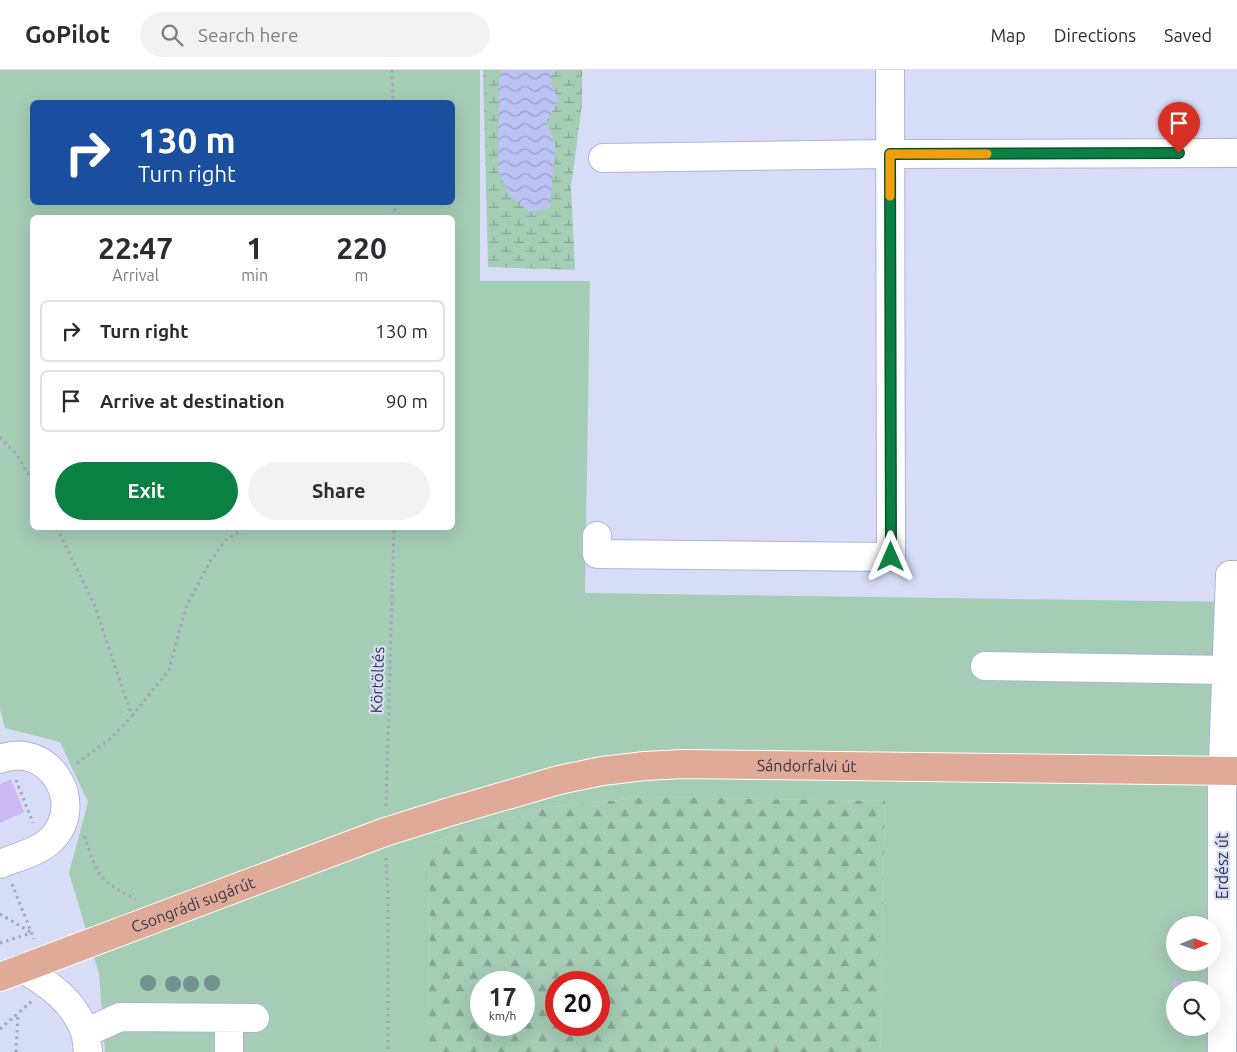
<!DOCTYPE html>
<html lang="en">
<head>
<meta charset="utf-8">
<style>
	:root { --surface:#fff; --page:#f2f2f3; --text:#2b2b33; --muted:#7c7c81; --line:#e1e1e2; --accent:#0b8043 }
	body { margin:0; font-family:Ubuntu,sans-serif; background:var(--page); color:var(--text); height:100vh; display:flex; flex-direction:column; font-size:19px; white-space:nowrap }
	* { box-sizing:border-box; margin:0 }
	p { font-size:16px; color:var(--muted) }
	.icon { flex:none; width:28px; height:28px; fill:none; stroke:currentColor; stroke-width:2; stroke-linecap:round; stroke-linejoin:round }
	.map { position:relative; flex:1; overflow:hidden }
	.details { position:absolute; left:30px; top:145px; width:425px; height:315px; display:flex; flex-direction:column; background:var(--surface); border-radius:8px; box-shadow:0 5px 20px #0002 }
	.details>* { flex:none }
	.hud { position:absolute; left:30px; top:30px; width:425px; height:105px; border-radius:8px; box-shadow:0 5px 20px #0002; background:#1a4fa0; color:#fff; overflow:hidden }
	.needle { width:32px; rotate:89deg }
	.buttons { position:absolute; left:1166px; top:846px; display:grid; gap:10px }
	.buttons a { display:grid; place-items:center; width:55px; height:55px; border-radius:50%; background:var(--surface); box-shadow:0 5px 20px #0002; font-size:25px }
	.speed { position:absolute; left:470px; top:901px; display:flex; gap:10px; font-size:25px; font-weight:700; text-align:center }
	.speed>* { display:grid; place-content:center; width:65px; height:65px; border-radius:50%; background:var(--surface); box-shadow:0 5px 20px #0002; line-height:1 }
	.speed small { font-size:12px; font-weight:400 }
	.speed .limit { border:8px solid #d22; background:#fff; color:#111 }
	.pin { position:absolute; display:grid; place-items:center; width:42px; height:42px; color:#fff; margin:-51px -21px; border-radius:50% 50% 50% 0; rotate:-45deg; box-shadow:0 0 5px #0007 }
	.pin .icon { rotate:45deg }
	.me { position:absolute; width:55px; margin:-28px; rotate:0deg; stroke-linejoin:round; filter:drop-shadow(0 0 4px #0008) }
	.turn { display:flex; align-items:center; gap:18px; height:105px; padding:0 25px; font-size:22px }
	.turn .icon { width:65px; height:65px; stroke-width:2.5 }
	.turn b { display:block; font-size:35px; line-height:42px }
	.eta { display:flex; justify-content:space-evenly; align-items:center; height:85px; text-align:center }
	.eta b { font-size:30px; font-weight:700; line-height:35px }
	.cta { display:flex; gap:10px; margin-top:auto; padding:10px 25px }
	.cta a { flex:1; height:58px; border-radius:30px; background:var(--accent); color:#fff; font-size:20px; font-weight:700; line-height:58px; text-align:center }
	.cta a+a { background:var(--page); color:var(--text) }
	ul { padding:0; list-style:none }
	li { display:flex; align-items:center; gap:15px; height:62px; margin:0 10px 8px; padding:0 15px; border:2px solid var(--line); border-radius:8px }
	li div { flex:1 }
	li b { display:block; font-size:19px }
	li em { font-style:normal }
	header { display:flex; align-items:center; gap:30px; box-sizing:border-box; height:70px; padding:0 25px; background:var(--surface); border-bottom:1px solid var(--line) }
	header strong { font-size:24px }
	nav { display:flex; gap:28px; margin-inline-start:auto; font-size:18px }
	.search { width:350px; height:45px; background:var(--page); display:flex; align-items:center; gap:12px; box-sizing:border-box; padding:0 18px; border-radius:28px; color:var(--muted); font-size:19px }
	.map>svg:first-child { display:block }
	.green { fill:#a5ccb5; fill-rule:evenodd }
	.forest { fill:url(#forest-firs); fill-rule:evenodd }
	.wetland { fill:url(#wetland-marsh) }
	.water { fill:url(#water-waves) }
	.building { fill:#cbb8f5 }
	.lines { fill:none; stroke-linecap:round; stroke-linejoin:round }
	.minor-casing { stroke:#adb3dd; stroke-width:30 }
	.major-casing { stroke:#fff; stroke-width:30 }
	.path { stroke:#a1a5bc; stroke-width:3; stroke-dasharray:2.5 4; stroke-linecap:butt }
	.minor { stroke:#fff; stroke-width:28 }
	.major { stroke:#e0aa99; stroke-width:28 }
	.tree { fill:#73918e }
	.route-casing { stroke:#07532c; stroke-width:12 }
	.route { stroke:#0b8043; stroke-width:9 }
	.slow { stroke:#f59e0b; stroke-width:9 }
	.labels { text-anchor:middle; stroke-width:4.5; stroke-linejoin:round; paint-order:stroke }
	.street-label { font-size:16px; fill:#353748; stroke:#d8ddf7 }
</style>
</head>
<body>
<header>
<strong>GoPilot</strong>
<div class="search"><svg class="icon" aria-label="search" viewBox="0 0 24 24"><circle cx="10" cy="10" r="6"/><path d="M15 15l6 6"/></svg>Search here</div>
<nav><a>Map</a><a>Directions</a><a>Saved</a></nav>
</header>
<div class="map">
<svg width="1237" height="982" viewBox="0 0 1237 982">
	<defs>
		<pattern id="forest-firs" width="22" height="20" patternUnits="userSpaceOnUse" patternTransform="scale(1.25)"><rect width="22" height="20" fill="#a5ccb5"/><path d="M5 1l3.5 6h-7zM16 11l3.5 6h-7z" fill="#87a695"/></pattern>
		<pattern id="wetland-marsh" width="20" height="14" patternUnits="userSpaceOnUse" patternTransform="scale(1.25)"><rect width="20" height="14" fill="#a5ccb5"/><path d="M1 5h8M5 5V1M11 12h8M15 12V8" fill="none" stroke="#87a695"/></pattern>
		<pattern id="water-waves" width="16" height="10" patternUnits="userSpaceOnUse" patternTransform="scale(1.25)"><rect width="16" height="10" fill="#bcc3f4"/><path d="M0 5q4-4 8 0t8 0" fill="none" stroke="#9a9fc8"/></pattern>
	</defs>
	<rect width="100%" height="100%" fill="#d8ddf7"/>
	<!-- green -->
	<path class="green" d="M 0,0 L 480,0 L 480,211 L 590,211 L 585,523 L 1237,532 L 1237,982 L 880,982 L 885,731 L 648,727 L 544,738 L 430,773 L 429,982 L 105,982 L 99,904 L 69,803 L 88,732 L 60,672 L 5,658 L 0,639 ZM 32,32 L 452,32 L 452,132 L 32,132 ZM 32,148 L 452,148 L 452,458 L 32,458 ZM 1175,855 L 1212,855 L 1212,892 L 1175,892 ZM 1175,920 L 1212,920 L 1212,958 L 1175,958 Z"/>
	<!-- forest -->
	<path class="forest" d="M 648,727 L 885,731 L 880,982 L 429,982 L 430,773 L 544,738 ZM 481,912 L 524,912 L 524,955 L 481,955 ZM 556,912 L 599,912 L 599,955 L 556,955 Z"/>
	<!-- wetland -->
	<path class="wetland" d="M 483,0 L 502,0 L 499,7 L 555,76 L 546,51 L 559,30 L 552,18 L 552,4 L 556,0 L 582,0 L 582,34 L 571,117 L 575,200 L 488,197 Z"/>
	<!-- water -->
	<path class="water" d="M 502,0 L 556,0 L 552,4 L 552,18 L 559,30 L 546,51 L 555,76 L 550,138 L 530,142 L 509,125 L 498,99 L 499,7 Z"/>
	<!-- building -->
	<path class="building" d="M 11,709 L 24,742 L 0,753 L 0,714 Z
		M 1173,911 L 1190,912 L 1189,920 L 1175,920 L 1175,945 L 1172,945 Z"/>
	<g class="lines">
		<!-- minor casing -->
		<g class="minor-casing">
			<path id="minor" d="M 603,88 L 890,84 L 1237,83
				M 597,466 L 597,484 L 891,487 L 890,0
				M 985,596 L 1226,600
				M 0,689 C 48,670 87,732 52,769 C 39,782 17,787 0,794
				M 22,898 C 50,915 73,930 85,962 C 87,968 87,976 88,982
				M 85,963 L 120,947 L 255,948
				M 229,982 L 229,948
				M 1222,982 L 1222,720 L 1230,505 L 1237,505"/>
		</g>
		<!-- major casing -->
		<g class="major-casing">
			<g id="major">
				<path id="s1" d="M 0,907 L 385,762 L 449,742 L 559,710 L 602,701 L 645,696 L 683,694 L 1237,701"/>
			</g>
		</g>
		<!-- path -->
		<path class="path" d="M 392,0 L 393,32
			M 395,132 L 395,148
			M 0,367 L 17,385 L 32,410
			M 57,458 L 94,534 L 132,646 L 111,668 L 76,694
			M 132,646 L 169,600 L 186,537 L 211,490 L 225,471 L 244,458
			M 16,710 L 33,753
			M 386,736 L 394,458
			M 84,766 C 98,805 97,810 136,829
			M 386,788 L 388,824 L 388,982
			M 12,814 L 34,869
			M 0,844 L 32,863
			M 0,873 L 31,863
			M 0,959 L 32,931
			M 16,982 L 18,944"/>
		<!-- minor -->
		<use href="#minor" class="minor"/>
		<!-- major -->
		<use href="#major" class="major"/>
	</g>
	<!-- trees -->
	<g class="tree">
		<circle cx="148" cy="913" r="8"/>
		<circle cx="212" cy="913" r="8"/>
		<circle cx="173" cy="914" r="8"/>
		<circle cx="191" cy="914" r="8"/>
	</g>
	<g class="lines">
		<!-- route casing -->
		<g class="route-casing">
			<path id="route" d="M 891,487 L 890,84 L 1179,83"/>
		</g>
		<!-- route -->
		<use href="#route" class="route"/>
		<!-- slow -->
		<path class="slow" d="M 890,126 L 890,84 L 987,84"/>
	</g>
	<g class="labels">
		<!-- street labels -->
		<g class="street-label">
			<text transform="translate(377 610) rotate(-88)" y="6">Körtöltés</text>
			<text dy="6" stroke="none"><textPath href="#s1" startOffset="842">Sándorfalvi út</textPath></text>
			<text transform="translate(1222 796) rotate(-90)" y="6">Erdész út</text>
			<text dy="6" stroke="none"><textPath href="#s1" startOffset="206">Csongrádi sugárút</textPath></text>
		</g>
	</g>
</svg>
<div class="buttons">
<a><svg class="needle" viewBox="-14 -14 28 28"><path d="M0-13l5 13h-10z" fill="#e53935"/><path d="M0 13l5-13h-10z" fill="#7c7c81"/></svg></a>
<a><svg class="icon" aria-label="search" viewBox="0 0 24 24"><circle cx="10" cy="10" r="6"/><path d="M15 15l6 6"/></svg></a>
</div>
<div class="speed"><div>17<small>km/h</small></div><div class="limit">20</div></div>
<div class="pin" style="left:1179px;top:83px;background:#d93025"><svg class="icon" aria-label="arrive" viewBox="0 0 24 24"><path d="M6 21V4h12l-3 4 3 4H6"/></svg></div>
<svg class="me" style="left:891px;top:487px" viewBox="-20 -20 40 40"><path d="M0-17L14 15 0 8-14 15z" fill="#0b8043" stroke="#fff" stroke-width="4"/></svg>
<div class="hud">
<div class="turn"><svg class="icon" aria-label="right" viewBox="0 0 24 24"><path d="M7 20v-9h11M14 6l5 5-5 5"/></svg><div><b>130 m</b>Turn right</div></div>
</div>
<section class="details">
<div class="eta">
<div><b>22:47</b><p>Arrival</p></div>
<div><b>1</b><p>min</p></div>
<div><b>220</b><p>m</p></div>
</div>
<ul>
<li><svg class="icon" aria-label="right" viewBox="0 0 24 24"><path d="M7 20v-9h11M14 6l5 5-5 5"/></svg><div><b>Turn right</b></div><em>130 m</em></li>
<li><svg class="icon" aria-label="arrive" viewBox="0 0 24 24"><path d="M6 21V4h12l-3 4 3 4H6"/></svg><div><b>Arrive at destination</b></div><em>90 m</em></li>
</ul>
<div class="cta"><a>Exit</a><a>Share</a></div>
</section>
</div>
</body>
</html>
